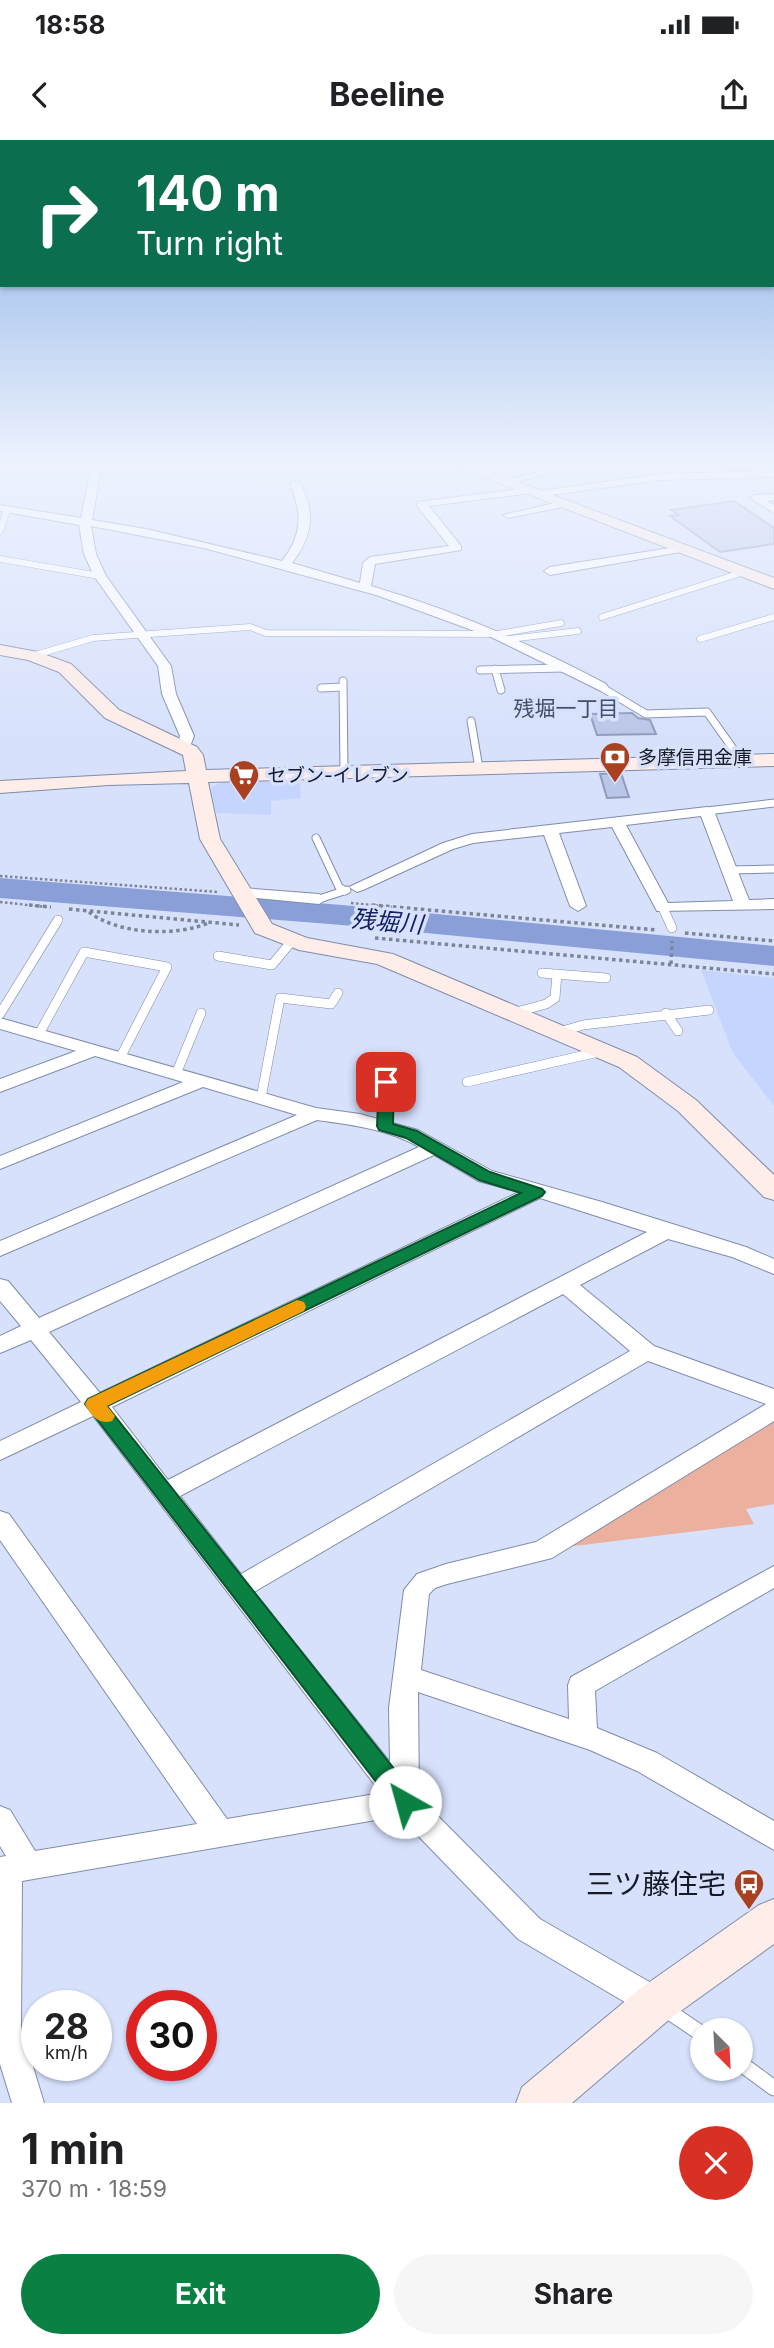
<!DOCTYPE html>
<html lang="en">
<head>
<meta charset="utf-8">
<style>
	:root { --surface:#fff; --page:#f6f6f6; --text:#202124; --muted:#757577; --accent:#0b8043 }
	body { margin:0; font-family:Inter,"Noto Sans JP",sans-serif; background:var(--page); color:var(--text); height:100vh; display:flex; flex-direction:column; font-size:26px; white-space:nowrap }
	* { box-sizing:border-box; margin:0 }
	p { font-size:23px; color:var(--muted) }
	.icon { flex:none; width:38px; height:38px; fill:none; stroke:currentColor; stroke-width:2; stroke-linecap:round; stroke-linejoin:round }
	.map { position:relative; height:1963px; overflow:hidden }
	.sheet { display:flex; flex-direction:column; background:var(--surface); flex:1 }
	.sheet>* { flex:none }
	.hud { position:absolute; left:0px; top:0px; width:775px; height:147px; box-shadow:0 2px 5px #0004; background:#0b6e4f; color:#fff; overflow:hidden }
	.needle { width:46px; rotate:156deg }
	.controls { position:absolute; left:690px; top:1878px; display:grid; gap:14px }
	.controls a { display:grid; place-items:center; width:63px; height:63px; border-radius:50%; background:var(--surface); box-shadow:0 2px 5px #0004; font-size:35px }
	.speed { position:absolute; left:21px; top:1850px; display:flex; gap:14px; font-size:35px; font-weight:700; text-align:center }
	.speed>* { display:grid; place-content:center; width:91px; height:91px; border-radius:50%; background:var(--surface); box-shadow:0 2px 5px #0004; line-height:1 }
	.speed small { font-size:18px; font-weight:400 }
	.speed .limit { border:10px solid #d22; background:#fff; color:#111 }
	.pin { position:absolute; display:grid; place-items:center; width:60px; height:60px; color:#fff; margin:-30px; border-radius:14px; box-shadow:0 4px 10px #0006 }
	.me { position:absolute; width:77px; margin:-38px; rotate:322deg; stroke-linejoin:round; filter:drop-shadow(0 0 5px #0008) }
	.turn { display:flex; align-items:center; gap:24px; height:147px; padding:0 21px; font-size:32px }
	.turn .icon { width:91px; height:91px; stroke-width:2.5 }
	.turn b { display:block; font-size:49px; line-height:60px }
	.round { display:grid; place-items:center; flex:none; width:74px; height:74px; border-radius:37px; background:var(--page) }
	.head { display:flex; align-items:center; justify-content:space-between; height:119px; padding:0 21px }
	h1 { font-size:42px; font-weight:700; line-height:52px }
	.action { display:flex; gap:14px; margin-top:auto; padding:14px 21px }
	.action a { flex:1; height:80px; border-radius:42px; background:var(--accent); color:#fff; font-size:28px; font-weight:700; line-height:80px; text-align:center }
	.action a+a { background:var(--page); color:var(--text) }
	.status { display:flex; justify-content:space-between; align-items:center; height:49px; padding:0 35px; background:var(--surface); direction:ltr }
	.status svg { height:19px; fill:currentColor }
	header { display:flex; justify-content:space-between; align-items:center; height:91px; padding:0 21px; background:var(--surface); font-size:32px; font-weight:700 }
	.map>svg:first-child { display:block }
	.built { fill:#c6d5fe }
	.green { fill:#ebb09e }
	.lines { fill:none; stroke-linecap:round; stroke-linejoin:round }
	.river { fill:#8a9ed8; fill-rule:evenodd }
	.building { fill:#bac6e7; stroke:#909bbb; stroke-width:2 }
	.lane-far3-casing { stroke:#808cab; stroke-width:7 }
	.lane-far2-casing { stroke:#808cab; stroke-width:9 }
	.lane-far1-casing { stroke:#808cab; stroke-width:10 }
	.lane-casing { stroke:#808cab; stroke-width:17 }
	.street-casing { stroke:#808cab; stroke-width:2 }
	.secondary-casing { stroke:#808cab; stroke-width:2 }
	.path-far1 { stroke:#7d8498; stroke-width:2.5; stroke-dasharray:2.5 2.5; stroke-linecap:butt }
	.path { stroke:#7d8498; stroke-width:3.5; stroke-dasharray:3.5 3.5; stroke-linecap:butt }
	.lane-far3 { stroke:#fff; stroke-width:6 }
	.lane-far2 { stroke:#fff; stroke-width:7 }
	.lane-far1 { stroke:#fff; stroke-width:9 }
	.lane { stroke:#fff; stroke-width:15 }
	.street { fill:#fff; fill-rule:evenodd }
	.secondary { fill:#feede8; fill-rule:evenodd }
	.route { fill:#0b8043; stroke:#07532c; stroke-width:2 }
	.slow { fill:#f59e0b }
	.labels { text-anchor:middle; stroke-width:7; stroke-linejoin:round; paint-order:stroke }
	.far-poi-label { font-size:19px; fill:#141925; stroke:#d7e1fc; text-anchor:start }
	.far-neighbourhood-label { font-size:21px; fill:#444e6a; stroke:#d7e1fc }
	.water-label { font-size:24px; font-style:italic; fill:#142063; stroke:#d7e1fc }
	.near-poi-label { font-size:28px; fill:#141925; stroke:#d7e1fc; text-anchor:end }
</style>
</head>
<body>
<div class="status"><b>18:58</b><svg viewBox="0 0 49 12"><path d="M0 12V9h3v3zM5 12V6h3v6zM10 12V3h3v9zM15 12V0h3v12zM26 1h20v11H26zM47 4h2v5h-2z"/></svg></div>
<header><svg class="icon" aria-label="back" viewBox="0 0 24 24"><path d="M15 5l-7 7 7 7"/></svg>Beeline<svg class="icon" aria-label="share" viewBox="0 0 24 24"><path d="M12 15V3M7 8l5-5 5 5M5 13v7h14v-7"/></svg></header>
<div class="map">
<svg width="774" height="1963" viewBox="0 0 774 1963">
	<rect width="100%" height="100%" fill="#d7e1fc"/>
	<!-- built -->
	<path class="built" d="M 297,641 L 300,642 L 301,658 L 271,661 L 271,675 L 216,673 L 211,648 L 220,643 Z
		M 701,830 L 774,838 L 774,966 L 733,913 Z"/>
	<!-- green -->
	<path class="green" d="M 774,1275 L 774,1364 L 746,1369 L 754,1384 L 558,1408 Z"/>
	<g class="lines">
		<!-- river -->
		<path class="river" d="M 0,738 L 342,765 L 774,806 L 774,826 L 342,785 L 0,758 Z"/>
	</g>
	<!-- building -->
	<path class="building" d="M 734,361 L 774,388 L 774,404 L 720,412 L 670,376 L 679,375 L 671,370 Z
		M 632,573 L 638,578 L 650,580 L 656,594 L 597,595 L 590,574 Z
		M 621,633 L 629,657 L 607,658 L 600,634 Z"/>
	<g class="lines">
		<!-- lane-far3 casing -->
		<g class="lane-far3-casing">
			<path id="lane-far3" d="M 0,391 L 7,370
				M 0,419 L 100,436
				M 602,477 L 744,432
				M 509,499 L 578,491
				M 700,499 L 774,477
				M 32,516 L 93,498 L 250,487 L 266,493 L 498,494 L 561,483"/>
		</g>
		<!-- lane-far2 casing -->
		<g class="lane-far2-casing">
			<path id="lane-far2" d="M 495,529 L 501,550
				M 480,530 L 564,528
				M 343,541 L 344,632
				M 601,547 L 646,574 L 707,572 L 741,620
				M 321,548 L 343,547
				M 471,581 L 479,628
				M 707,671 L 774,663
				M 316,698 L 339,747 L 345,751
				M 731,730 L 774,729
				M 319,759 L 347,750"/>
		</g>
		<!-- lane-far1 casing -->
		<g class="lane-far1-casing">
			<path id="lane-far1" d="M 663,768 L 672,788
				M 218,816 L 272,825 L 291,802
				M 542,833 L 606,838
				M 513,873 L 546,864 L 555,858 L 557,834
				M 666,873 L 678,891
				M 0,874 L 58,780
				M 559,892 L 583,885 L 709,870
				M 39,894 L 84,812 L 167,827 L 120,918
				M 176,934 L 201,873
				M 467,942 L 603,911
				M 261,958 L 280,858 L 331,864 L 338,853
				M 385,987 L 387,920"/>
		</g>
		<!-- lane casing -->
		<g class="lane-casing">
			<path id="lane" d="M 665,1869 L 702,1894
				M 740,1923 L 774,1948"/>
		</g>
		<!-- street casing -->
		<g class="street-casing">
			<path id="street" d="M 92,324 L 102,324 L 92,380 L 146,389 L 282,421 C 303,394 302,374 290,343 L 299,341 C 316,372 313,396 292,423 L 360,443 L 363,423 L 370,417 L 449,406 L 417,366 L 417,362 L 528,348 L 533,352 L 660,334 L 774,331 L 774,337 L 660,340 L 536,357 L 531,353 L 429,366 L 461,406 L 461,410 L 375,424 L 371,446 C 453,470 531,504 606,544 L 608,547 L 601,551 L 491,497 L 376,455 L 204,408 L 91,386 L 96,414 L 106,436 L 171,526 L 176,554 L 194,596 L 189,609 L 184,610 L 177,606 L 180,596 L 162,554 L 158,526 L 94,436 L 84,414 L 79,385 L 0,371 L 0,365 L 81,378 Z
				M 567,324 L 584,324 L 505,345 L 500,342 Z
				M 774,354 L 774,360 L 767,361 L 774,365 L 774,373 L 750,358 L 755,355 Z
				M 564,361 L 568,362 L 568,366 L 508,378 L 503,375 Z
				M 682,406 L 686,407 L 686,411 L 550,435 L 544,431 L 550,427 Z
				M 707,667 L 714,671 L 749,760 L 774,759 L 774,769 L 657,771 L 612,687 L 559,693 L 586,766 L 578,771 L 570,766 L 544,695 L 473,703 L 453,709 L 363,750 L 357,752 L 349,747 L 443,703 L 472,694 ZM 701,676 L 733,761 L 668,763 L 626,685 Z
				M 242,748 L 319,754 L 327,759 L 319,764 L 236,756 L 234,753 L 236,750 Z
				M 0,878 L 316,968 L 360,974 L 418,990 L 492,1031 L 602,1062 L 746,1107 L 774,1119 L 774,1134 L 732,1117 L 668,1099 L 580,1145 L 654,1206 L 774,1249 L 774,1281 L 552,1418 L 447,1444 L 435,1448 L 429,1454 L 421,1530 L 569,1579 L 568,1545 L 571,1537 L 774,1426 L 774,1448 L 595,1551 L 597,1588 L 657,1613 L 774,1681 L 774,1710 L 637,1631 L 590,1610 L 418,1552 L 419,1657 L 540,1779 L 667,1852 L 672,1863 L 667,1874 L 656,1879 L 645,1874 L 518,1799 L 399,1676 L 22,1741 L 21,1887 L 44,1963 L 12,1963 L 0,1924 L 0,1717 L 6,1716 L 0,1706 L 0,1666 L 10,1670 L 35,1711 L 197,1684 L 0,1400 L 0,1371 L 9,1374 L 227,1679 L 381,1653 L 93,1276 L 0,1320 L 0,1301 L 81,1262 L 31,1200 L 0,1213 L 0,1196 L 21,1186 L 0,1161 L 0,1139 L 8,1141 L 39,1178 L 419,1007 C 388,989 352,985 317,980 L 0,1116 L 0,1101 L 297,975 L 203,947 L 0,1029 L 0,1016 L 183,942 L 95,916 L 0,952 L 0,939 L 76,911 L 0,889 ZM 434,1015 L 478,1041 L 519,1052 L 100,1253 L 49,1192 ZM 540,1058 L 647,1092 L 168,1340 L 112,1267 ZM 563,1154 L 630,1211 L 241,1434 L 180,1356 ZM 648,1221 L 766,1264 L 536,1402 L 446,1424 L 417,1434 L 404,1450 L 389,1568 L 390,1622 L 254,1452 Z"/>
		</g>
		<!-- secondary casing -->
		<g class="secondary-casing">
			<path id="secondary" d="M 450,324 L 470,324 L 774,438 L 774,449 Z
				M 0,505 L 38,512 L 71,524 L 119,570 L 197,607 L 203,615 L 206,630 L 774,614 L 774,626 L 208,642 L 220,699 L 272,784 L 307,798 L 393,814 L 637,917 L 696,960 L 774,1035 L 774,1060 L 764,1057 L 678,971 L 619,927 L 377,824 L 299,810 L 255,793 L 200,699 L 189,643 L 108,645 L 0,653 L 0,641 L 186,631 L 183,615 L 105,578 L 59,532 L 28,520 L 0,515 Z
				M 774,1759 L 774,1804 L 671,1878 L 572,1963 L 516,1963 L 522,1947 L 641,1848 L 759,1765 Z"/>
		</g>
		<!-- path-far1 -->
		<path class="path-far1" d="M 0,736 L 218,752
			M 0,762 L 47,767
			M 351,763 L 392,767"/>
		<!-- path -->
		<path class="path" d="M 29,765 L 51,767
			M 372,765 L 657,790
			M 69,769 L 239,785
			M 89,772 C 119,795 177,797 211,782
			M 685,793 L 774,801
			M 375,798 L 774,834
			M 671,824 L 672,801"/>
		<!-- lane-far3 -->
		<use href="#lane-far3" class="lane-far3"/>
		<!-- lane-far2 -->
		<use href="#lane-far2" class="lane-far2"/>
		<!-- lane-far1 -->
		<use href="#lane-far1" class="lane-far1"/>
		<!-- lane -->
		<use href="#lane" class="lane"/>
		<!-- street -->
		<use href="#street" class="street"/>
		<!-- secondary -->
		<use href="#secondary" class="secondary"/>
	</g>
	<!-- sky -->
	<linearGradient id="sky" x2="0" y2="1"><stop stop-color="#82abe2"/><stop offset="0.54" stop-color="#edf2fe"/><stop offset="1" stop-color="#edf2fe" stop-opacity="0"/></linearGradient>
	<rect width="774" height="599" fill="url(#sky)"/>
	<!-- route -->
	<path class="route" d="M 386,937 L 394,942 L 393,984 L 417,991 L 490,1032 L 542,1049 L 545,1052 L 542,1056 L 107,1266 L 414,1654 L 417,1662 L 414,1669 L 405,1672 L 397,1669 L 85,1264 L 88,1259 L 521,1053 L 479,1040 L 406,998 L 379,990 L 377,986 L 379,942 Z"/>
	<!-- slow -->
	<path class="slow" d="M 297,1160 L 304,1162 L 306,1167 L 304,1171 L 107,1266 L 115,1276 L 112,1281 C 98,1285 91,1275 85,1264 L 88,1259 Z"/>
	<!-- icons -->
	<defs>
		<g id="bank-pin" transform="scale(1.575)"><path d="M0 17L-7.5 6A9.5 9.5 0 1 1 7.5 6Z" fill="#a94121" stroke="#d7e1fc"/><path d="M-6-4H6V4H-6ZM0-2.3a2.3 2.3 0 1 0 0 4.6a2.3 2.3 0 1 0 0-4.6Z" fill="#fff"/></g>
		<g id="supermarket-pin" transform="scale(1.575)"><path d="M0 17L-7.5 6A9.5 9.5 0 1 1 7.5 6Z" fill="#a94121" stroke="#d7e1fc"/><path d="M-6-5.5h2.5l.6 2H6L4.5 2H-2.5L-4.4-4H-6ZM-1.5 3.2a1.3 1.3 0 1 0 .1 0ZM3 3.2a1.3 1.3 0 1 0 .1 0Z" fill="#fff"/></g>
		<g id="bus-pin" transform="scale(1.575)"><path d="M0 17L-7.5 6A9.5 9.5 0 1 1 7.5 6Z" fill="#a94121" stroke="#d7e1fc"/><path d="M-5-6H5V4H4V6H2V4H-2V6H-4V4H-5ZM-3.5-4V0h7V-4ZM-3.5 1.2v1.5H-2V1.2ZM2 1.2v1.5H3.5V1.2Z" fill="#fff"/></g>
	</defs>
	<g fill-rule="evenodd">
		<use href="#bank-pin" x="615" y="617"/>
		<use href="#supermarket-pin" x="244" y="635"/>
		<use href="#bus-pin" x="749" y="1744"/>
	</g>
	<g class="labels">
		<!-- far-poi labels -->
		<g class="far-poi-label">
			<text x="638" y="624">多摩信用金庫</text>
			<text x="267" y="642">セブン-イレブン</text>
		</g>
		<!-- far-neighbourhood labels -->
		<g class="far-neighbourhood-label">
			<text x="566" y="576">残堀一丁目</text>
		</g>
		<!-- water labels -->
		<g class="water-label">
			<text transform="translate(387 782) rotate(5)" y="8">残堀川</text>
		</g>
		<!-- near-poi labels -->
		<g class="near-poi-label">
			<text x="726" y="1754">三ツ藤住宅</text>
		</g>
	</g>
</svg>
<div class="controls">
<a><svg class="needle" viewBox="-14 -14 28 28"><path d="M0-13l5 13h-10z" fill="#e53935"/><path d="M0 13l5-13h-10z" fill="#757577"/></svg></a>
</div>
<div class="speed"><div>28<small>km/h</small></div><div class="limit">30</div></div>
<div class="pin" style="left:386px;top:942px;background:#d93025"><svg class="icon" aria-label="arrive" viewBox="0 0 24 24"><path d="M6 21V4h12l-3 4 3 4H6"/></svg></div>
<svg class="me" style="left:405px;top:1662px" viewBox="-20 -20 40 40"><circle r="19" fill="#fff"/><path d="M0-13L10 11 0 6-10 11z" fill="#0b8043"/></svg>
<div class="hud">
<div class="turn"><svg class="icon" aria-label="right" viewBox="0 0 24 24"><path d="M7 20v-9h11M14 6l5 5-5 5"/></svg><div><b>140 m</b>Turn right</div></div>
</div>
</div>
<section class="sheet">
<div class="head"><div><h1>1 min</h1><p>370 m · 18:59</p></div><a class="round" style="background:#d93025;color:#fff"><svg class="icon" aria-label="close" viewBox="0 0 24 24"><path d="M6 6l12 12M18 6L6 18"/></svg></a></div>
<div class="action"><a>Exit</a><a>Share</a></div>
</section>
</body>
</html>
